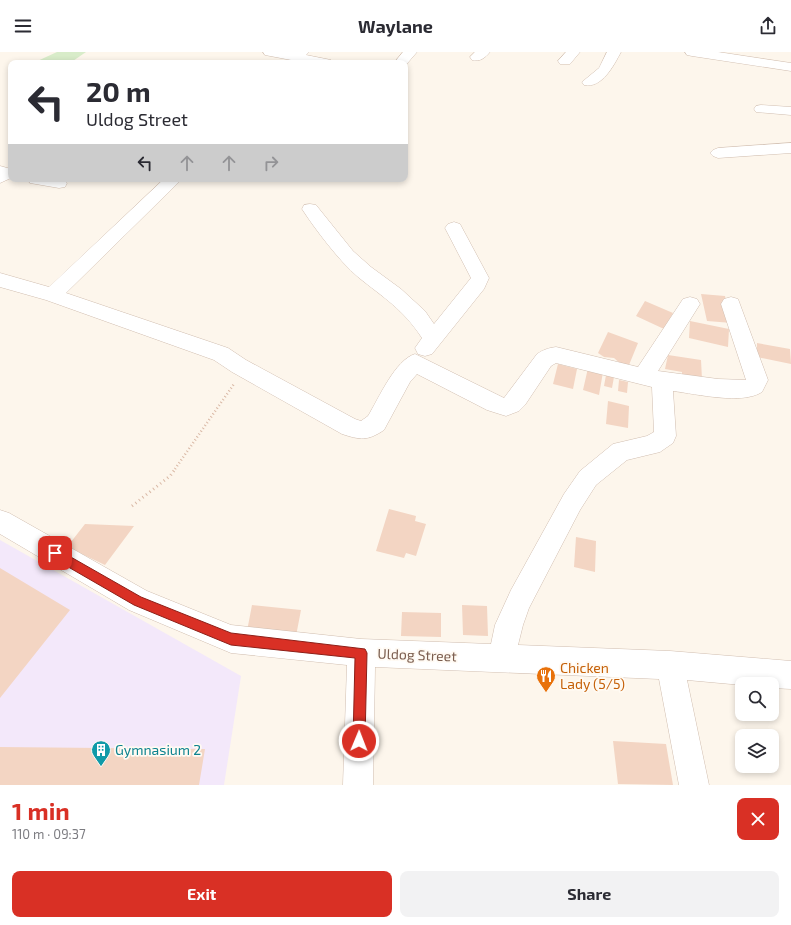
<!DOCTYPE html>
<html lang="en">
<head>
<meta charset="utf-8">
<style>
	:root { --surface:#fff; --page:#f2f2f3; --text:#2b2b33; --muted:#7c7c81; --accent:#d93025 }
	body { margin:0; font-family:"Exo 2",sans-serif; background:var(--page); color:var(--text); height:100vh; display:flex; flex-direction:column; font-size:15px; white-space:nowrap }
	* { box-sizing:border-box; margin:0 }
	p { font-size:13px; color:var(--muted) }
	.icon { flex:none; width:22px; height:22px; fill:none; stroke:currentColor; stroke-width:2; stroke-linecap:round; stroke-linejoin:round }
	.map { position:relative; height:733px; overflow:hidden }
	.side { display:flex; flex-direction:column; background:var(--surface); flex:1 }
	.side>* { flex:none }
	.hud { position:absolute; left:8px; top:8px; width:400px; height:122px; border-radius:8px; box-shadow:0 2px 6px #0003; background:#fff; color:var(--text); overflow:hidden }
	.controls { position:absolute; left:735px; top:625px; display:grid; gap:8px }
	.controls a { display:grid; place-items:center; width:44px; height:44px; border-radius:8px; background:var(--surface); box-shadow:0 2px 6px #0003; font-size:20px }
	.pin { position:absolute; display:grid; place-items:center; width:34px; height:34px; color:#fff; margin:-17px; border-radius:8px; box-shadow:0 2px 6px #0006 }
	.me { position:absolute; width:44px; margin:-22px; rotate:1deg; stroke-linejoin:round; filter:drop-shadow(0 0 3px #0008) }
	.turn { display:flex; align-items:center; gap:14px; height:84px; padding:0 12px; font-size:18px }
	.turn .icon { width:52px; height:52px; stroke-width:2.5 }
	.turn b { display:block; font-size:28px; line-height:34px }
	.lanes { display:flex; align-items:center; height:38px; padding:0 12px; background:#0003; justify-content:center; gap:20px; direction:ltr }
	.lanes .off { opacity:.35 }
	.round { display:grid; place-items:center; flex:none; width:42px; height:42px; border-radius:8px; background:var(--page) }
	.head { display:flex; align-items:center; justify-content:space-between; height:68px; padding:0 12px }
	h1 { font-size:24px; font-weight:700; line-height:30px; color:var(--accent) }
	.button { display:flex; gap:8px; margin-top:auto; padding:8px 12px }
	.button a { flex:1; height:46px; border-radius:8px; background:var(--accent); color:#fff; font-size:16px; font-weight:700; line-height:46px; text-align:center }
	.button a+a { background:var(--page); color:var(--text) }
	header { display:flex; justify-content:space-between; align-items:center; height:52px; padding:0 12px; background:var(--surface); font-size:18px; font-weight:700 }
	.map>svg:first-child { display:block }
	.education { fill:#f3e8fa }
	.green { fill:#d8ecc9 }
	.building { fill:#f3d5c3 }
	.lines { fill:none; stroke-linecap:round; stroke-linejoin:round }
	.minor-casing { stroke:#d1beb0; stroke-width:1 }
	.path-far1 { stroke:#d9b8a5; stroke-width:2.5; stroke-dasharray:1 2.5; stroke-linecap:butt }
	.path { stroke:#d9b8a5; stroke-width:3; stroke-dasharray:1 3.5; stroke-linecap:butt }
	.minor { fill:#fff; fill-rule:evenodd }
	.route { fill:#d93025; stroke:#8d1f18 }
	.labels { text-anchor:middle; stroke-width:3.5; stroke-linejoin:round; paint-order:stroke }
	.near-street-label { font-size:14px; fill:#7a5c4d; stroke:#fffaf3 }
	.near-food-label { font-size:14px; fill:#c56008; stroke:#fffaf3; text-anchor:start }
	.near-culture-label { font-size:14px; fill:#0d838f; stroke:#fffaf3; text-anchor:start }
</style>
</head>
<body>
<header><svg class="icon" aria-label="menu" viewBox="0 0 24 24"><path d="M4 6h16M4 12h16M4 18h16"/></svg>Waylane<svg class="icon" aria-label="share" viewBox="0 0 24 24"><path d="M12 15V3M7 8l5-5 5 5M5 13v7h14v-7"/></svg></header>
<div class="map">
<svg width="791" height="733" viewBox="0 0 791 733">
	<rect width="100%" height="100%" fill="#fdf6ec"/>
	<!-- education -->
	<path class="education" d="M 0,488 L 241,624 L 224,733 L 0,733 Z"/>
	<!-- green -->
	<path class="green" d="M 57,0 L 86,0 L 70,11 L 33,11 Z"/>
	<!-- building -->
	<path class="building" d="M 701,242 L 725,244 L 732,271 L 707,269 Z
		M 645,249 L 673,261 L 664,277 L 636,264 Z
		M 690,269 L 729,277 L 728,295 L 689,286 Z
		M 608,280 L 638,291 L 629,313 L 621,312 L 614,306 L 604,305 L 598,301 Z
		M 757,291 L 790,297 L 791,312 L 757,305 Z
		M 668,303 L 701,308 L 702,327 L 682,323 L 682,320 L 665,317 Z
		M 558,312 L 577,317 L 573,337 L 553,332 Z
		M 588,316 L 603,320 L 599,343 L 583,338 Z
		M 606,323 L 614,325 L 612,336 L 604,334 Z
		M 619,328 L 628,330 L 627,341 L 618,339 Z
		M 608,349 L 629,354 L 628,376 L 606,372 Z
		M 389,457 L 416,464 L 415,469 L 426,472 L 416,504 L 406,501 L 404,506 L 376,499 Z
		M 85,472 L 134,474 L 105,513 L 67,495 Z
		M 576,485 L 596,489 L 595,520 L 574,515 Z
		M 0,516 L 70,558 L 0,646 Z
		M 252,553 L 301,558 L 296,584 L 247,579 Z
		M 462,553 L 487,554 L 488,584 L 463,583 Z
		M 402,560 L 441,561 L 441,585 L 401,584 Z
		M 613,689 L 666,692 L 673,733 L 618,732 Z
		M 0,695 L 205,697 L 199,733 L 0,733 Z"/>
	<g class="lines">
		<!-- minor casing -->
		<g class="minor-casing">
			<path id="minor" d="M 263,0 L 309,0 L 306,3 L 331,8 L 333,11 L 307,11 L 265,3 Z
				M 403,0 L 417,0 L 405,14 L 405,11 L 394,11 Z
				M 475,0 L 490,0 C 485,6 480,10 472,8 L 470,5 Z
				M 566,0 L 580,0 L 570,12 L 560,12 L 558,9 Z
				M 607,0 L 621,0 C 614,13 602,37 584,33 L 582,30 L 599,16 Z
				M 685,0 L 718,0 L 791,11 L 791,19 L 692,4 L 687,3 Z
				M 761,53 L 791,55 L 791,63 L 756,60 L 754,57 L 756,54 Z
				M 791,91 L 791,101 L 718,106 L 713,104 L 710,101 L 713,98 L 718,96 Z
				M 0,114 L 11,117 L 11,126 L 0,131 Z
				M 28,127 L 63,127 L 67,131 L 65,135 L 59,136 L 30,131 Z
				M 164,127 L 182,127 L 66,241 L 228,296 L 246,308 L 355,367 L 361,369 L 368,364 C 379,346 395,308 415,302 L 504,346 L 537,302 C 543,298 548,296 556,295 L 638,315 L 683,247 L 690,245 L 697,247 L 700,252 L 658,319 L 718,327 L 746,328 L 721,252 L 724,247 L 731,245 L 738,247 L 768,328 L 762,340 C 742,353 697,342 673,339 L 676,384 L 673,391 L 660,400 L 627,408 L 596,433 L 580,458 L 529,556 L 523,573 L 518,593 L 670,599 L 791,609 L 791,637 L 772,636 L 772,632 L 742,633 L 687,628 L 709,733 L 679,733 L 659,627 L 375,615 L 373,733 L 343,733 L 347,613 L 231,601 L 129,558 L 0,482 L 0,458 L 9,461 L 147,539 L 231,573 L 361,587 L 491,592 L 495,573 L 511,538 L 564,442 L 580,419 L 613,392 L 647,384 L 654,380 L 652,335 L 556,311 L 551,314 L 525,353 L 519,359 L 506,364 L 487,358 L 417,322 L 410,330 L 384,378 C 368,389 360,388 342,382 L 232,320 L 214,308 L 46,248 L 0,235 L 0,221 L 49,235 Z
				M 310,152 L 316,153 L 353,199 L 371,215 L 401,237 L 425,259 L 434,272 L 471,226 L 445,176 L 448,172 L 454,170 L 460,172 L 489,226 L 484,237 L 432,302 L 425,304 L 418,302 L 415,296 L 422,286 C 403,257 384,246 358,225 C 340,210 315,177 302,157 L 304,153 Z"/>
		</g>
		<!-- path-far1 -->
		<path class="path-far1" d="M 175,417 L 234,332"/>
		<!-- path -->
		<path class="path" d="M 132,454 L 170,424 L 176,416"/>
		<!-- minor -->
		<use href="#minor" class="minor"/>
	</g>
	<!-- route -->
	<path class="route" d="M 55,496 L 141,545 L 231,581 L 365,597 L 367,601 L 365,689 L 363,693 L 359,695 L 354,693 L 353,689 L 355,606 L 231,593 L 134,553 L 51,505 L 50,501 L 51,498 Z"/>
	<!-- icons -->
	<defs>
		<g id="restaurant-pin" transform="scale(1)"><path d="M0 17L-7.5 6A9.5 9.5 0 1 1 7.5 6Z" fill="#e8710a" stroke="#fffaf3"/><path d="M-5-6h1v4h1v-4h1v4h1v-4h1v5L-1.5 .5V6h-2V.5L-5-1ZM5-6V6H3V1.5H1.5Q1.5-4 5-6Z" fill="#fff"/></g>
		<g id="building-pin" transform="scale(1)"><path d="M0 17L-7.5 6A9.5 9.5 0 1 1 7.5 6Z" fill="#0f9aa8" stroke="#fffaf3"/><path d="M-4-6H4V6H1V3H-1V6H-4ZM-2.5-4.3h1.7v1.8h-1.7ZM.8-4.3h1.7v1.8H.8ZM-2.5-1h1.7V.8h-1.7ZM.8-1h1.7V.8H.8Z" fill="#fff"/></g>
	</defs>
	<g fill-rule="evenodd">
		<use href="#restaurant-pin" x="546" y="624"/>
		<use href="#building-pin" x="101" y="698"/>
	</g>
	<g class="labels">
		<!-- near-street labels -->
		<g class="near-street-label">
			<text transform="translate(417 603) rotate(2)" y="5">Uldog Street</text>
		</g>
		<!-- near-food labels -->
		<g class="near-food-label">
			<text x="560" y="621">Chicken<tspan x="560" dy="16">Lady (5/5)</tspan></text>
		</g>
		<!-- near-culture labels -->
		<g class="near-culture-label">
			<text x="115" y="703">Gymnasium 2</text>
		</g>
	</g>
</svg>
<div class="controls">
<a><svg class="icon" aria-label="search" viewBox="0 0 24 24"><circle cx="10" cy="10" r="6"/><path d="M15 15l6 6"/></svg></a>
<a><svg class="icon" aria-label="layers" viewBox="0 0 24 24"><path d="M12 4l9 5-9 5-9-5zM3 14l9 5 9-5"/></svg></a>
</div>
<div class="pin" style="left:55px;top:501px;background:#d93025"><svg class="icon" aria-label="arrive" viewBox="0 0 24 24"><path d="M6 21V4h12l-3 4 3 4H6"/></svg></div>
<svg class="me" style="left:359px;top:689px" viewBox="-20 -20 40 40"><circle r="17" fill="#d93025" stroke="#fff" stroke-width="3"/><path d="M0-11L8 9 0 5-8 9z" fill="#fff"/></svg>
<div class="hud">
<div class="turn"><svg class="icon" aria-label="left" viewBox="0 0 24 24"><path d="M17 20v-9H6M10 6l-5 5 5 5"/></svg><div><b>20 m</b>Uldog Street</div></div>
<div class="lanes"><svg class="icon" aria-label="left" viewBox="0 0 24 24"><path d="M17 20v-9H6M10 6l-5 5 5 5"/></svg><svg class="icon off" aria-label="ahead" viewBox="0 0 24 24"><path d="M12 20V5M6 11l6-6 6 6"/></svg><svg class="icon off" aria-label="ahead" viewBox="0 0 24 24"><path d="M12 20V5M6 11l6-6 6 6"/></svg><svg class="icon off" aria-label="right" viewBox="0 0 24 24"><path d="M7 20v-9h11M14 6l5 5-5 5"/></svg></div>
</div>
</div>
<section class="side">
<div class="head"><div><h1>1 min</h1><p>110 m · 09:37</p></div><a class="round" style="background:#d93025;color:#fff"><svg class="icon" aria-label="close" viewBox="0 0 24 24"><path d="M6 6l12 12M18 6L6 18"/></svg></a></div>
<div class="button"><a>Exit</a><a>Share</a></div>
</section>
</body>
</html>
